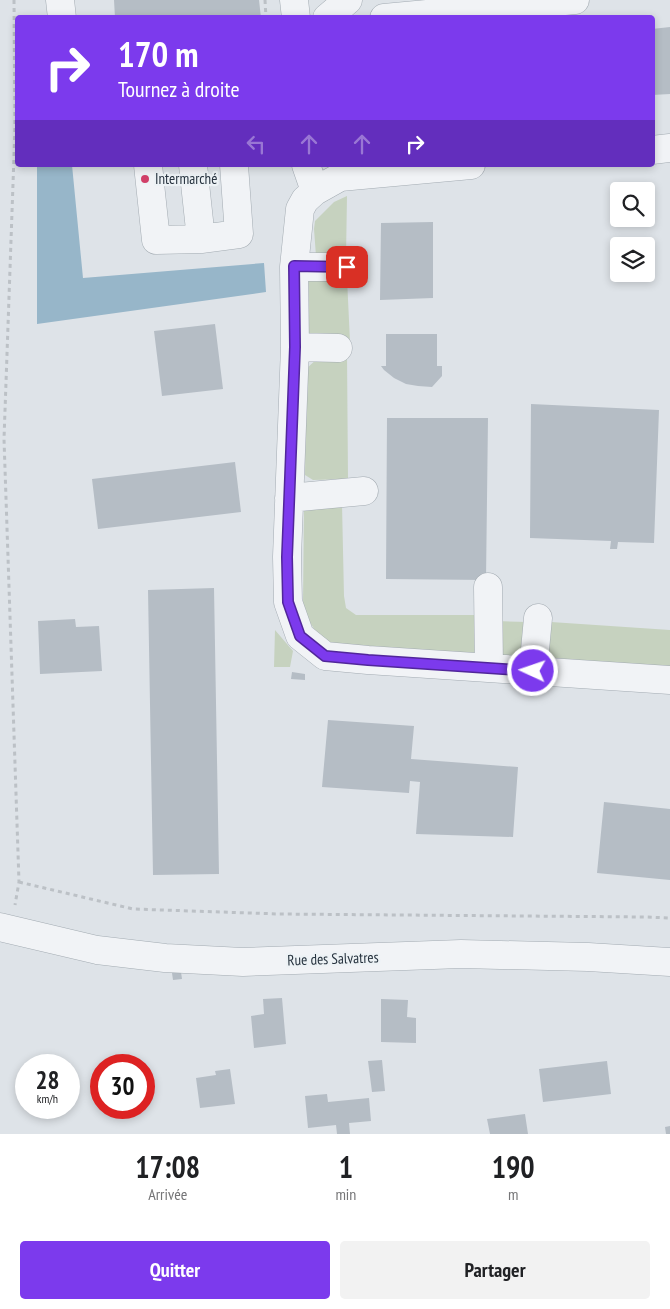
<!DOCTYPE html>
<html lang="fr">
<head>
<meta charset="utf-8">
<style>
	:root { --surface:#fff; --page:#f2f2f2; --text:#202124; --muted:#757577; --accent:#7c3aed }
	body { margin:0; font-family:"PT Sans Narrow",sans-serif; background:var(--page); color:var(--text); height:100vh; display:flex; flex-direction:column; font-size:19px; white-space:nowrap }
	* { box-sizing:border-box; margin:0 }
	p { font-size:16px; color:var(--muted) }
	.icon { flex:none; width:28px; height:28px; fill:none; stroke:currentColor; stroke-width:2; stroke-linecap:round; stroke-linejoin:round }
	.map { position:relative; height:1134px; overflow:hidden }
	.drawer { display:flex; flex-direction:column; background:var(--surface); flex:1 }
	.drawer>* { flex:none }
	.top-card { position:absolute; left:15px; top:15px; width:640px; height:152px; border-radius:5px; box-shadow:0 2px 8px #0003; background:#7c3aed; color:#fff; overflow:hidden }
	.buttons { position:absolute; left:610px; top:182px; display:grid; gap:10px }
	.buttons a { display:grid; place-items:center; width:45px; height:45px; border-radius:5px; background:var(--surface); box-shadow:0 2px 8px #0003; font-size:25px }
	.speed { position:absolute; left:15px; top:1054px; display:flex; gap:10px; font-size:25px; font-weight:700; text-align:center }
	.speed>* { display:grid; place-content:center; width:65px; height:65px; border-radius:50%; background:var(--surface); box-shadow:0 2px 8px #0003; line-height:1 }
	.speed small { font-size:12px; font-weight:400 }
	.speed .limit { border:8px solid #d22; background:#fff; color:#111 }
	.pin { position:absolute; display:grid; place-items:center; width:42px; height:42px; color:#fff; margin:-21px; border-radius:10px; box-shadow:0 2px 8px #0006 }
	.me { position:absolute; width:55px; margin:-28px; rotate:273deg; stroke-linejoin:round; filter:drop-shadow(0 0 4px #0008) }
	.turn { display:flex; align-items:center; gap:18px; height:105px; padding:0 20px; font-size:22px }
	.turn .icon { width:65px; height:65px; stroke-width:2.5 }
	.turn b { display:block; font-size:35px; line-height:42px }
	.lanes { display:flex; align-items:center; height:48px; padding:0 20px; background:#0003; justify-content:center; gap:25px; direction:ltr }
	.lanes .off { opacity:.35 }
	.eta { display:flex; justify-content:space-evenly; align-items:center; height:85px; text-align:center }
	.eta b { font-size:30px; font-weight:800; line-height:35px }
	.button { display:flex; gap:10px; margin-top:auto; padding:10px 20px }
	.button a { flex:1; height:58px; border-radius:5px; background:var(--accent); color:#fff; font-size:20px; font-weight:800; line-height:58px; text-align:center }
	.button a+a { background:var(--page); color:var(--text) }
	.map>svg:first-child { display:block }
	.green { fill:#c6d2bf }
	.water { fill:#97b6c9 }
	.building { fill:#b5bdc5 }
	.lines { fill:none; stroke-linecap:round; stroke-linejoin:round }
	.minor-casing { stroke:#a3abb2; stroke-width:29 }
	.path { stroke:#bcc1c6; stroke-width:3; stroke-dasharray:4 4; stroke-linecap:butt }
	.minor { stroke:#f1f3f6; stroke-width:28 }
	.route-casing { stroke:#51269a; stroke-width:12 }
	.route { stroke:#7c3aed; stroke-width:9 }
	.poi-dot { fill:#d13f68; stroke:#edf2f5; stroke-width:2 }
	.labels { text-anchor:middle; stroke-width:4.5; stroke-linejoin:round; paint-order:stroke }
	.poi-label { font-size:15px; fill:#27333f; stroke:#edf2f5; text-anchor:start }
	.street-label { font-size:15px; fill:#27333f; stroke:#edf2f5 }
</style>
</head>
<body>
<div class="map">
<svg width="670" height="1134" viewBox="0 0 670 1134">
	<rect width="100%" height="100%" fill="#dee3e8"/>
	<!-- green -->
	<path class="green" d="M 347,196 L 346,257 L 316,256 L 314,229 L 315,221 L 334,202 Z
		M 347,278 L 350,342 L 304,340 L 307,281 Z
		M 347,354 L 348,479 L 313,480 L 305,475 L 306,369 L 318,358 Z
		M 342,504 L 344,596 L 346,608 L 356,615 L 479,615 L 476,658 L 339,650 L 320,638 L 307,618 L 303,604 L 304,506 Z
		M 496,621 L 528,622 L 524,655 L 514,662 L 505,661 L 498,651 Z
		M 551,622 L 670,630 L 670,673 L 555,663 L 549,655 L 548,644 Z
		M 275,630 L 293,651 L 290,667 L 274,667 Z"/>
	<!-- water -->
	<path class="water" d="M 37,165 L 72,165 L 83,278 L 264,263 L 266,292 L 37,324 Z"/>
	<!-- building -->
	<path class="building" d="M 114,0 L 259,0 L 261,18 L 115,18 Z
		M 670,27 L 670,94 L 652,95 L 652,29 Z
		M 433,222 L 433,298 L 380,300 L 381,223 Z
		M 215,324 L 223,389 L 162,396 L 154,331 Z
		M 386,334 L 437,334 L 437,366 L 442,366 L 442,376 L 432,387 L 418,386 L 406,384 L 394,378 L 384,370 L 381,366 L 386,366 Z
		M 531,404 L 659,410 L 654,543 L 618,542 L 617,549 L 610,549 L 611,541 L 530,538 Z
		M 387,418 L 488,418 L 486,580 L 386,579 Z
		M 235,462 L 241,512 L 98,529 L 92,479 Z
		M 214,588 L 219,874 L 153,875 L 148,590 Z
		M 75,619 L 76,627 L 99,626 L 102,671 L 40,674 L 38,621 Z
		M 292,672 L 305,674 L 305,680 L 291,679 Z
		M 328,720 L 414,726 L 411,759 L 518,767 L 513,837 L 416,834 L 420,782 L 410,781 L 409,793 L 322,787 Z
		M 604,802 L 670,809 L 670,880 L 597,873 Z
		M 181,972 L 182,979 L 173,980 L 172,973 Z
		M 282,998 L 286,1044 L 254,1048 L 251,1016 L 264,1014 L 263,999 Z
		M 381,999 L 408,1000 L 407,1017 L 416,1018 L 416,1043 L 381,1042 Z
		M 382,1060 L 385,1091 L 372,1092 L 368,1061 Z
		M 607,1061 L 611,1094 L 543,1102 L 539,1069 Z
		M 230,1069 L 235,1104 L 200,1108 L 196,1078 L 216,1075 L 215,1071 Z
		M 327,1094 L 328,1102 L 369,1098 L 371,1121 L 349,1123 L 350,1134 L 337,1134 L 336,1125 L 308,1128 L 305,1096 Z
		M 525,1114 L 528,1134 L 490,1134 L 487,1119 Z
		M 670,1126 L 670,1134 L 666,1134 L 665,1127 Z"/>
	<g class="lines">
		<!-- minor casing -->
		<g class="minor-casing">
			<path id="minor" d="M 60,0 L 62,18
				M 294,0 L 296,18
				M 327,18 L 348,0
				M 384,18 L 575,0
				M 652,150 L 670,148
				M 148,165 L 156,240 L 201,239 L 193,165
				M 306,165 L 315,191
				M 471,165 L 340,177 L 315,191 L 305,200 L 300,209 L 294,267 L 295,347 L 287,557 L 288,602 L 300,636 L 325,656 L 368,660 L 670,680
				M 201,239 L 239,234 L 234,165
				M 294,267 L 347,267
				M 295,347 L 338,348
				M 289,498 L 364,491
				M 488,587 L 489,668
				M 533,671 L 538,618
				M 0,927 L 97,950 L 165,958 L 243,962 L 461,954 L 588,957 L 670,962"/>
		</g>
		<!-- path -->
		<path class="path" d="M 14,0 L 15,127 L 4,439 L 19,882 L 15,905
			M 265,0 L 266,18
			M 19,882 L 133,909 L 279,914 L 647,917 L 670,918"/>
		<!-- minor -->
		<use href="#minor" class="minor"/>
	</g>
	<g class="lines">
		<!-- route casing -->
		<g class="route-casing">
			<path id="route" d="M 347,267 L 294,266 L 295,347 L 287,557 L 288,602 L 300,636 L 325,656 L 368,660 L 533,671"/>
		</g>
		<!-- route -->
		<use href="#route" class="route"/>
	</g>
	<!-- markers -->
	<circle class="poi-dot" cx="145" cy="179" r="5"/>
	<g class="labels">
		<!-- poi labels -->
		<g class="poi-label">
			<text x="155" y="184">Intermarché</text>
		</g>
		<!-- street labels -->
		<g class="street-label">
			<text transform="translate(333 959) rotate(-2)" y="5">Rue des Salvatres</text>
		</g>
	</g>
</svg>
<div class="buttons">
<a><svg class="icon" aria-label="search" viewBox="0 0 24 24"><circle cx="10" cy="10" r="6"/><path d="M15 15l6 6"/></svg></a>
<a><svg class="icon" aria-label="layers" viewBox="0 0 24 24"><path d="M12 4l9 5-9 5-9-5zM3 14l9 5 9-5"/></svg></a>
</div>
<div class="speed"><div>28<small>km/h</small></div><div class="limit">30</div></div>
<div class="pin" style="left:347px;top:267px;background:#d93025"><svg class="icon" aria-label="arrive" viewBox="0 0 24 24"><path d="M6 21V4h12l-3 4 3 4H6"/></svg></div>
<svg class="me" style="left:533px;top:671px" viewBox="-20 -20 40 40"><circle r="17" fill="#7c3aed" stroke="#fff" stroke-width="3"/><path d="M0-11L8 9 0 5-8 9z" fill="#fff"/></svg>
<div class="top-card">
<div class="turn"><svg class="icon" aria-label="right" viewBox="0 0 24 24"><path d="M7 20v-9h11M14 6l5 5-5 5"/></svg><div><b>170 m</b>Tournez à droite</div></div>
<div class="lanes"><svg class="icon off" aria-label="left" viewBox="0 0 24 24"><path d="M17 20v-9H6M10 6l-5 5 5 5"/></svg><svg class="icon off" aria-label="ahead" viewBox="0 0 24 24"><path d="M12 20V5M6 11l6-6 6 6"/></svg><svg class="icon off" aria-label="ahead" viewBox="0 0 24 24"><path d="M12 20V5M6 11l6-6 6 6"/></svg><svg class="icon" aria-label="right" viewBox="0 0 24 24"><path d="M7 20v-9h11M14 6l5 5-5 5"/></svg></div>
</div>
</div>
<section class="drawer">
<div class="eta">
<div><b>17:08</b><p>Arrivée</p></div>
<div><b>1</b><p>min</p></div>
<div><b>190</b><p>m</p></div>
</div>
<div class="button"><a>Quitter</a><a>Partager</a></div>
</section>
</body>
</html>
